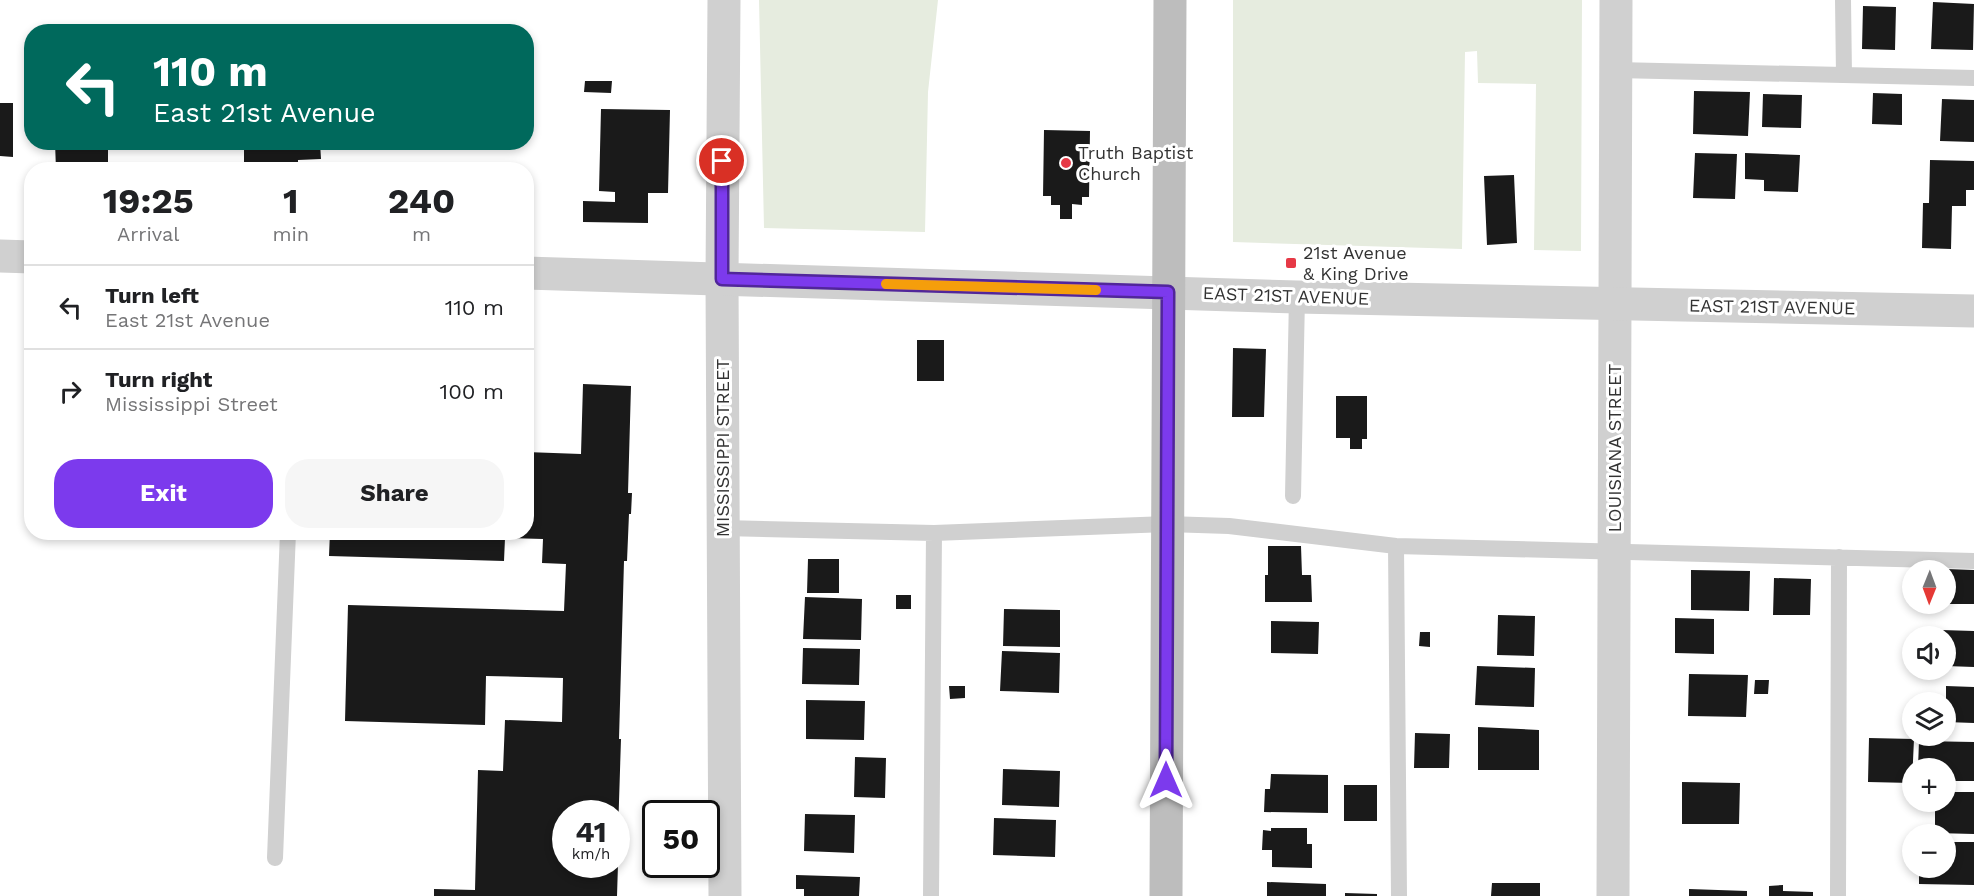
<!DOCTYPE html>
<html lang="en">
<head>
<meta charset="utf-8">
<style>
	:root { --surface:#fff; --page:#f6f6f6; --text:#202124; --muted:#757577; --line:#e0e0e0; --accent:#7c3aed }
	body { margin:0; font-family:"Work Sans",sans-serif; background:var(--page); color:var(--text); height:100vh; display:flex; flex-direction:column; font-size:22px; white-space:nowrap }
	* { box-sizing:border-box; margin:0 }
	p { font-size:20px; color:var(--muted) }
	.icon { flex:none; width:33px; height:33px; fill:none; stroke:currentColor; stroke-width:2; stroke-linecap:round; stroke-linejoin:round }
	.map { position:relative; flex:1; overflow:hidden }
	.panel { position:absolute; left:24px; top:162px; width:510px; height:378px; display:flex; flex-direction:column; background:var(--surface); border-radius:24px; box-shadow:0 3px 9px #0003 }
	.panel>* { flex:none }
	.guide { position:absolute; left:24px; top:24px; width:510px; height:126px; border-radius:24px; box-shadow:0 3px 9px #0003; background:#00695c; color:#fff; overflow:hidden }
	.needle { width:39px; rotate:181deg }
	.fabs { position:absolute; left:1902px; top:560px; display:grid; gap:12px }
	.fabs a { display:grid; place-items:center; width:54px; height:54px; border-radius:50%; background:var(--surface); box-shadow:0 3px 9px #0003; font-size:30px }
	.speed { position:absolute; left:552px; top:800px; display:flex; gap:12px; font-size:30px; font-weight:700; text-align:center }
	.speed>* { display:grid; place-content:center; width:78px; height:78px; border-radius:50%; background:var(--surface); box-shadow:0 3px 9px #0003; line-height:1 }
	.speed small { font-size:15px; font-weight:400 }
	.speed .limit { border:3px solid #111; border-radius:9px; background:#fff; color:#111 }
	.pin { position:absolute; display:grid; place-items:center; width:51px; height:51px; color:#fff; margin:-26px; border:3px solid #fff; border-radius:50%; box-shadow:0 2px 6px #0007 }
	.me { position:absolute; width:66px; margin:-33px; rotate:0deg; stroke-linejoin:round; filter:drop-shadow(0 0 4px #0008) }
	.turn { display:flex; align-items:center; gap:21px; height:126px; padding:0 30px; font-size:27px }
	.turn .icon { width:78px; height:78px; stroke-width:2.5 }
	.turn b { display:block; font-size:42px; line-height:51px }
	.eta { display:flex; justify-content:space-evenly; align-items:center; height:102px; text-align:center }
	.eta b { font-size:36px; font-weight:700; line-height:42px }
	.button { display:flex; gap:12px; margin-top:auto; padding:12px 30px }
	.button a { flex:1; height:69px; border-radius:24px; background:var(--accent); color:#fff; font-size:24px; font-weight:700; line-height:69px; text-align:center }
	.button a+a { background:var(--page); color:var(--text) }
	ul { padding:0; list-style:none }
	li { display:flex; align-items:center; gap:18px; height:84px; padding:0 30px; border-top:2px solid var(--line) }
	li div { flex:1 }
	li b { display:block; font-size:22px }
	li em { font-style:normal }
	.map>svg:first-child { display:block }
	.green { fill:#e6ecdf }
	.building { fill:#1a1a1a }
	.lines { fill:none; stroke-linecap:round; stroke-linejoin:round }
	.service { stroke:#d0d0d0; stroke-width:16 }
	.minor { stroke:#d0d0d0; stroke-width:33 }
	.tertiary { stroke:#d0d0d0; stroke-width:33 }
	.secondary { stroke:#bdbdbd; stroke-width:33 }
	.route-casing { stroke:#51269a; stroke-width:15 }
	.route { stroke:#7c3aed; stroke-width:10 }
	.slow { stroke:#f59e0b; stroke-width:10 }
	.poi-dot { fill:#e63946; stroke:#fff; stroke-width:2 }
	.labels { text-anchor:middle; stroke-width:6; stroke-linejoin:round; paint-order:stroke }
	.poi-label { font-size:18px; fill:#333; stroke:#fff; text-anchor:start }
	.street-label { font-size:18px; fill:#333; stroke:#fff }
</style>
</head>
<body>
<div class="map">
<svg width="1974" height="896" viewBox="0 0 1974 896">
	<rect width="100%" height="100%" fill="#fff"/>
	<!-- green -->
	<path class="green" d="M 759,0 L 938,0 L 928,92 L 925,232 L 764,228 Z
		M 1233,0 L 1582,0 L 1581,251 L 1534,250 L 1536,84 L 1478,83 L 1477,51 L 1465,52 L 1462,249 L 1233,242 Z"/>
	<!-- building -->
	<path class="building" d="M 1933,2 L 1974,4 L 1973,50 L 1931,49 Z
		M 1863,6 L 1896,7 L 1895,50 L 1862,49 Z
		M 585,81 L 612,81 L 611,93 L 584,92 Z
		M 1694,91 L 1750,92 L 1748,136 L 1693,134 Z
		M 1873,93 L 1902,94 L 1902,125 L 1872,124 Z
		M 1763,94 L 1802,95 L 1801,128 L 1762,127 Z
		M 1942,99 L 1974,100 L 1974,142 L 1940,141 Z
		M 0,103 L 13,103 L 13,157 L 0,156 Z
		M 601,109 L 670,110 L 668,193 L 648,193 L 648,223 L 583,222 L 583,201 L 615,202 L 615,192 L 599,191 Z
		M 1044,130 L 1090,131 L 1089,197 L 1082,197 L 1082,205 L 1072,204 L 1072,219 L 1060,219 L 1060,205 L 1051,205 L 1051,196 L 1043,196 Z
		M 55,142 L 108,142 L 108,170 L 56,170 Z
		M 244,142 L 320,142 L 321,159 L 298,160 L 298,166 L 291,166 L 291,170 L 273,170 L 273,166 L 265,166 L 265,162 L 244,162 Z
		M 1695,153 L 1737,154 L 1735,199 L 1693,198 Z
		M 1745,153 L 1800,155 L 1798,192 L 1764,191 L 1764,180 L 1745,179 Z
		M 1930,160 L 1974,161 L 1974,190 L 1966,190 L 1966,206 L 1952,206 L 1951,249 L 1922,248 L 1923,203 L 1929,203 Z
		M 1514,175 L 1517,243 L 1487,245 L 1484,176 Z
		M 917,340 L 944,340 L 944,381 L 917,381 Z
		M 1233,348 L 1266,349 L 1264,417 L 1232,417 Z
		M 583,384 L 631,386 L 628,493 L 632,493 L 631,514 L 629,514 L 627,561 L 624,561 L 619,739 L 621,739 L 618,833 L 616,833 L 616,813 L 566,813 L 566,864 L 618,864 L 617,896 L 434,896 L 434,889 L 475,890 L 478,770 L 503,771 L 505,720 L 562,722 L 563,678 L 486,676 L 485,725 L 345,721 L 348,605 L 564,611 L 566,564 L 542,563 L 543,539 L 505,538 L 504,561 L 329,556 L 330,532 L 526,532 L 526,452 L 581,454 Z
		M 1336,396 L 1367,396 L 1367,439 L 1362,439 L 1362,449 L 1350,449 L 1350,438 L 1336,438 Z
		M 1268,546 L 1301,546 L 1302,575 L 1311,575 L 1312,602 L 1265,602 L 1265,575 L 1268,575 Z
		M 808,559 L 839,559 L 839,593 L 807,593 Z
		M 1947,569 L 1974,570 L 1974,604 L 1947,604 Z
		M 1691,570 L 1750,571 L 1749,611 L 1691,610 Z
		M 1774,578 L 1811,579 L 1810,615 L 1773,615 Z
		M 896,595 L 911,595 L 911,609 L 896,609 Z
		M 805,597 L 862,599 L 861,640 L 803,639 Z
		M 1004,609 L 1060,610 L 1060,647 L 1003,646 Z
		M 1498,615 L 1535,616 L 1534,656 L 1497,655 Z
		M 1675,618 L 1714,619 L 1714,654 L 1675,653 Z
		M 1271,621 L 1319,622 L 1318,654 L 1271,653 Z
		M 1941,630 L 1974,631 L 1974,667 L 1946,666 L 1946,636 L 1941,636 Z
		M 1420,632 L 1430,632 L 1430,647 L 1419,646 Z
		M 803,648 L 860,649 L 859,685 L 802,684 Z
		M 1002,651 L 1060,653 L 1059,693 L 1000,691 Z
		M 1477,666 L 1535,668 L 1534,707 L 1475,705 Z
		M 1689,674 L 1748,675 L 1746,717 L 1688,716 Z
		M 1755,680 L 1769,680 L 1768,694 L 1754,694 Z
		M 949,686 L 965,686 L 965,698 L 950,699 Z
		M 1946,686 L 1974,687 L 1974,723 L 1946,722 Z
		M 806,700 L 865,701 L 864,740 L 806,739 Z
		M 1478,727 L 1539,730 L 1539,770 L 1478,770 Z
		M 1415,733 L 1450,734 L 1449,768 L 1414,768 Z
		M 1869,738 L 1914,739 L 1912,783 L 1868,782 Z
		M 1919,741 L 1974,742 L 1974,781 L 1946,781 L 1946,768 L 1918,768 Z
		M 855,757 L 886,758 L 885,798 L 854,797 Z
		M 1003,769 L 1060,771 L 1059,807 L 1002,805 Z
		M 1271,774 L 1328,775 L 1328,813 L 1264,812 L 1265,789 L 1270,789 Z
		M 1682,782 L 1740,783 L 1739,824 L 1682,824 Z
		M 1344,785 L 1377,785 L 1377,821 L 1344,821 Z
		M 1946,792 L 1974,792 L 1974,834 L 1935,833 L 1935,801 L 1946,801 Z
		M 805,814 L 855,815 L 854,853 L 804,851 Z
		M 994,818 L 1056,820 L 1055,857 L 993,855 Z
		M 1271,828 L 1307,828 L 1307,844 L 1312,844 L 1312,868 L 1272,867 L 1272,850 L 1262,850 L 1263,830 L 1271,831 Z
		M 1946,842 L 1974,842 L 1974,885 L 1919,884 L 1919,867 L 1946,867 Z
		M 796,875 L 860,877 L 859,896 L 804,896 L 804,889 L 796,889 Z
		M 1267,882 L 1326,884 L 1326,896 L 1267,896 Z
		M 1492,883 L 1540,883 L 1540,896 L 1491,896 Z
		M 1783,885 L 1783,891 L 1813,892 L 1813,896 L 1769,896 L 1769,886 Z
		M 1689,889 L 1747,891 L 1747,896 L 1689,896 Z
		M 1345,893 L 1377,894 L 1377,896 L 1345,896 Z"/>
	<g class="lines">
		<!-- service -->
		<path class="service" d="M 1843,0 L 1844,75
			M 1616,70 L 1974,78
			M 1293,496 L 1297,297
			M 723,528 L 934,533 L 1167,524 L 1229,526 L 1396,546 L 1974,561
			M 1396,546 L 1399,896
			M 275,858 L 288,532
			M 931,896 L 934,533
			M 1838,896 L 1839,557"/>
		<!-- minor -->
		<path class="minor" d="M 724,0 L 722,279 L 725,896
			M 1613,896 L 1616,0"/>
		<!-- tertiary -->
		<path class="tertiary" d="M 0,256 L 32,257
			M 526,273 L 1297,297 L 1974,311"/>
		<!-- secondary -->
		<path class="secondary" d="M 1166,896 L 1170,0"/>
	</g>
	<g class="lines">
		<!-- route casing -->
		<g class="route-casing">
			<path id="route" d="M 722,161 L 722,279 L 1168,292 L 1166,780"/>
		</g>
		<!-- route -->
		<use href="#route" class="route"/>
		<!-- slow -->
		<path class="slow" d="M 886,284 L 1096,290"/>
	</g>
	<!-- markers -->
	<g class="poi-dot">
		<circle cx="1066" cy="163" r="6"/>
		<rect x="1285" y="257" width="12" height="12" rx="3"/>
	</g>
	<g class="labels">
		<!-- poi labels -->
		<g class="poi-label">
			<text x="1078" y="159">Truth Baptist<tspan x="1078" dy="21">Church</tspan></text>
			<text x="1303" y="259">21st Avenue<tspan x="1303" dy="21">&amp; King Drive</tspan></text>
		</g>
		<!-- street labels -->
		<g class="street-label">
			<text transform="translate(1286 296) rotate(2)" y="6">EAST 21ST AVENUE</text>
			<text transform="translate(1772 307) rotate(1)" y="6">EAST 21ST AVENUE</text>
			<text transform="translate(723 448) rotate(-90)" y="6">MISSISSIPPI STREET</text>
			<text transform="translate(1615 448) rotate(-90)" y="6">LOUISIANA STREET</text>
		</g>
	</g>
</svg>
<div class="fabs">
<a><svg class="needle" viewBox="-14 -14 28 28"><path d="M0-13l5 13h-10z" fill="#e53935"/><path d="M0 13l5-13h-10z" fill="#757577"/></svg></a>
<a><svg class="icon" aria-label="sound" viewBox="0 0 24 24"><path d="M4 9h4l5-4v14l-5-4H4zM17 9q2 3 0 6"/></svg></a>
<a><svg class="icon" aria-label="layers" viewBox="0 0 24 24"><path d="M12 4l9 5-9 5-9-5zM3 14l9 5 9-5"/></svg></a>
<a>+</a>
<a>−</a>
</div>
<div class="speed"><div>41<small>km/h</small></div><div class="limit">50</div></div>
<div class="pin" style="left:722px;top:161px;background:#d93025"><svg class="icon" aria-label="arrive" viewBox="0 0 24 24"><path d="M6 21V4h12l-3 4 3 4H6"/></svg></div>
<svg class="me" style="left:1166px;top:780px" viewBox="-20 -20 40 40"><path d="M0-17L14 15 0 8-14 15z" fill="#7c3aed" stroke="#fff" stroke-width="4"/></svg>
<div class="guide">
<div class="turn"><svg class="icon" aria-label="left" viewBox="0 0 24 24"><path d="M17 20v-9H6M10 6l-5 5 5 5"/></svg><div><b>110 m</b>East 21st Avenue</div></div>
</div>
<section class="panel">
<div class="eta">
<div><b>19:25</b><p>Arrival</p></div>
<div><b>1</b><p>min</p></div>
<div><b>240</b><p>m</p></div>
</div>
<ul>
<li><svg class="icon" aria-label="left" viewBox="0 0 24 24"><path d="M17 20v-9H6M10 6l-5 5 5 5"/></svg><div><b>Turn left</b><p>East 21st Avenue</p></div><em>110 m</em></li>
<li><svg class="icon" aria-label="right" viewBox="0 0 24 24"><path d="M7 20v-9h11M14 6l5 5-5 5"/></svg><div><b>Turn right</b><p>Mississippi Street</p></div><em>100 m</em></li>
</ul>
<div class="button"><a>Exit</a><a>Share</a></div>
</section>
</div>
</body>
</html>
